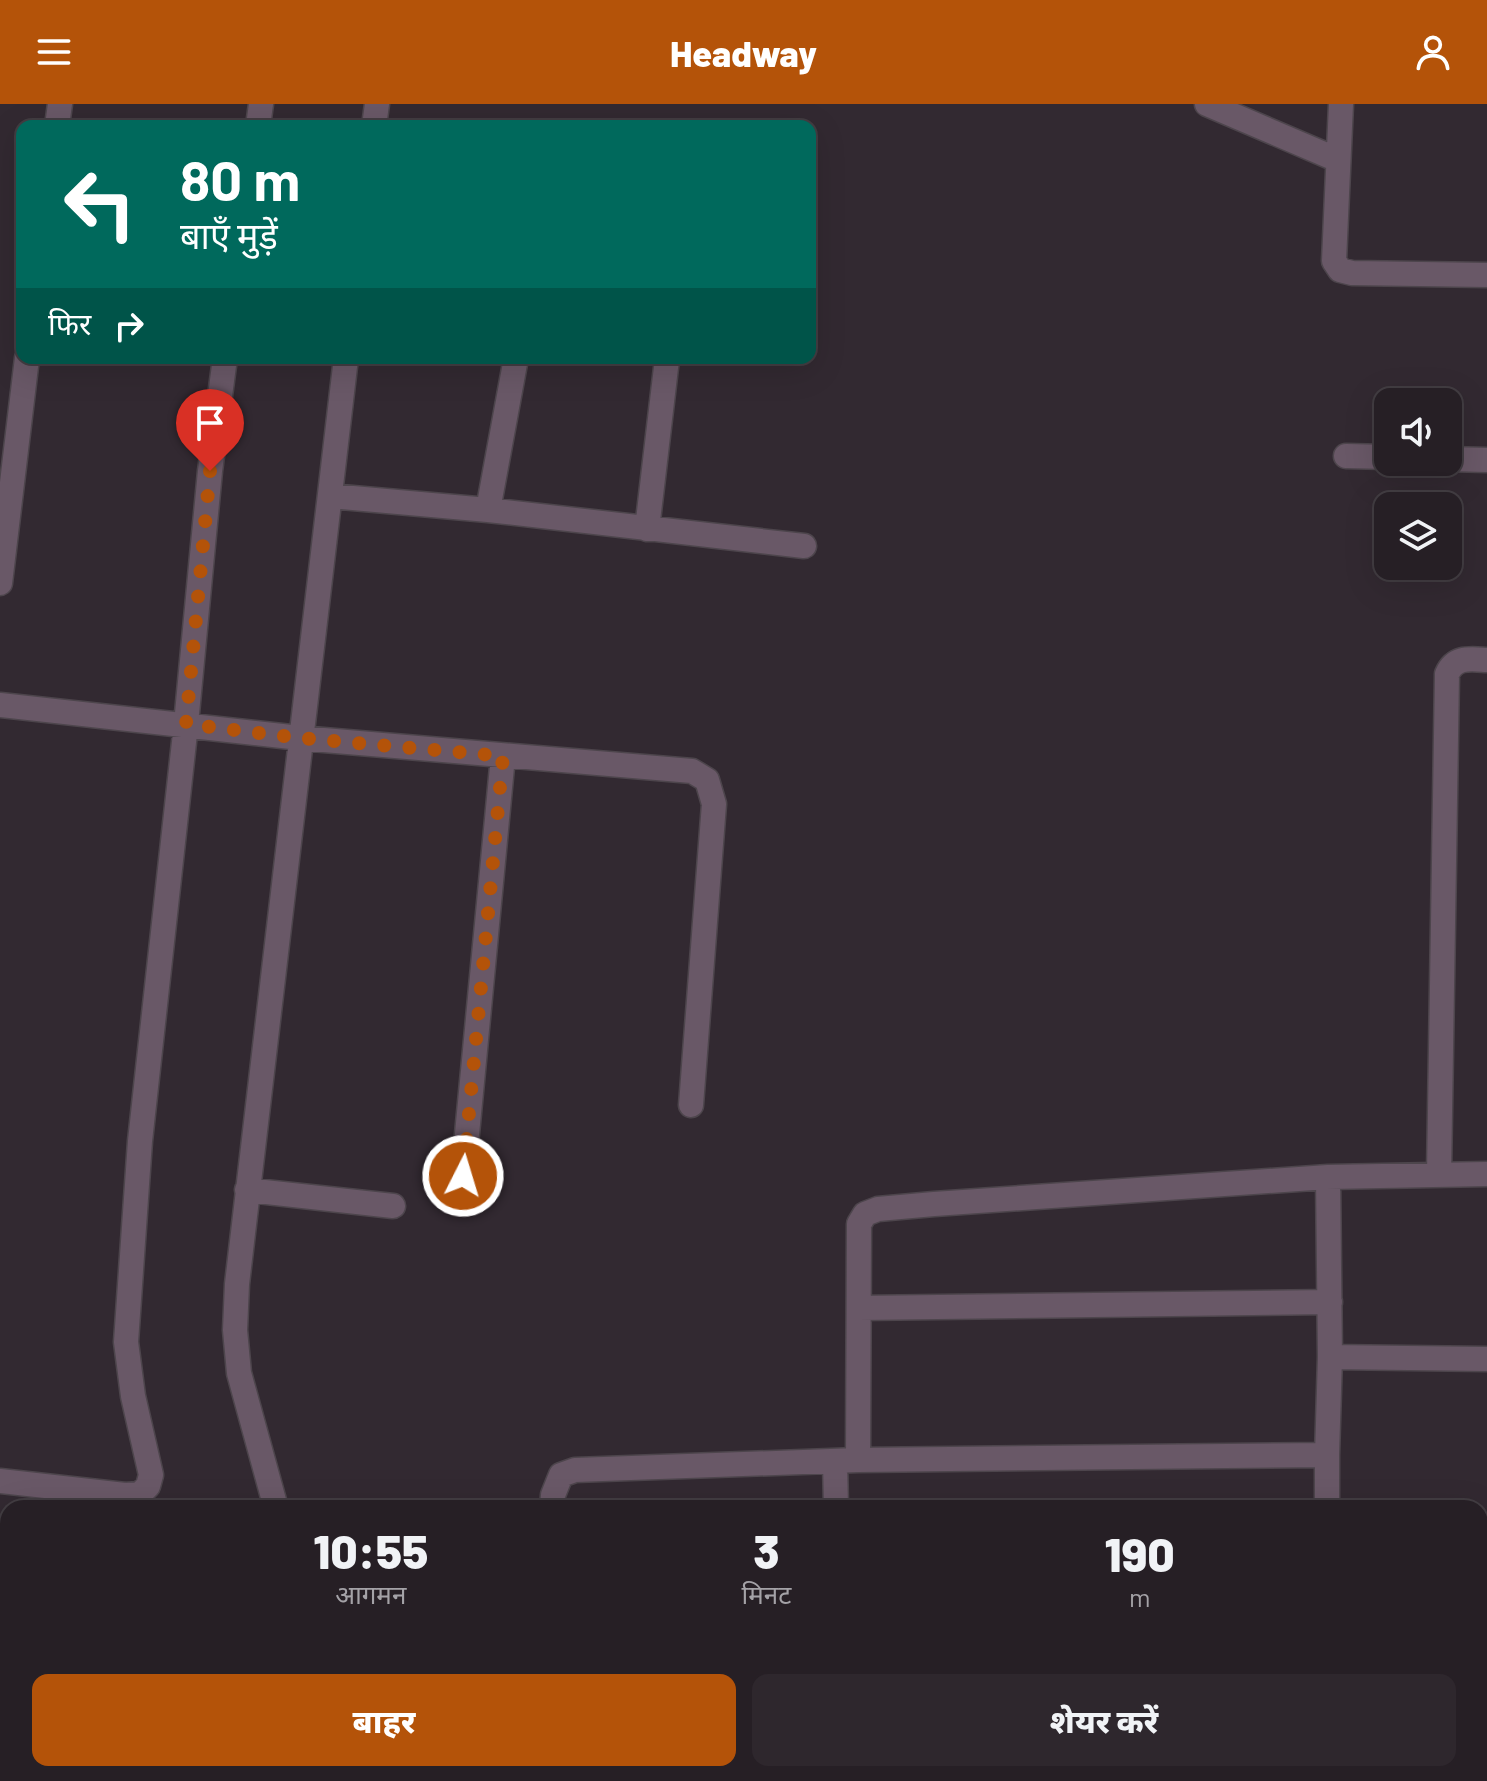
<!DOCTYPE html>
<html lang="hi">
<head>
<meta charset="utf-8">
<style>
	:root { --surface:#261f25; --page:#2e272d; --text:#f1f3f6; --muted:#a4a2a7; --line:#423d42; --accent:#b45309 }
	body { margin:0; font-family:Barlow,"Noto Sans Devanagari",sans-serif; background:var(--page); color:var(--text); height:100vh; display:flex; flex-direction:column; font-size:30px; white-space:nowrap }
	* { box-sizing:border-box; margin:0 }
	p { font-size:26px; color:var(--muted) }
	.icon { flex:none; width:44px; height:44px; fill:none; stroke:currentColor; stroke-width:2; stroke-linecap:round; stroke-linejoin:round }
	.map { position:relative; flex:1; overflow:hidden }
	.side { position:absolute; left:0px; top:1396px; width:1488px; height:282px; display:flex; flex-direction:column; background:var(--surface); border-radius:24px 24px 0 0; box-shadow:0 8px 32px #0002,0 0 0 2px var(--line) }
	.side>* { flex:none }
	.guide { position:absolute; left:16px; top:16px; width:800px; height:244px; border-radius:16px; box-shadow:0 8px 32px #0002,0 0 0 2px var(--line); background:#00695c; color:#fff; overflow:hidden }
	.buttons { position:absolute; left:1374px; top:284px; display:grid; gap:16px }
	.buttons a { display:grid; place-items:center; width:88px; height:88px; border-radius:16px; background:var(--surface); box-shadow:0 8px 32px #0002,0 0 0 2px var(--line); font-size:40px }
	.pin { position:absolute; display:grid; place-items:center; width:68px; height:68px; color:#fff; margin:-82px -34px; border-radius:50% 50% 50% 0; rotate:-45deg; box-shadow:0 0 8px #0007 }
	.pin .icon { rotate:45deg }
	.me { position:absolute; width:88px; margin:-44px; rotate:5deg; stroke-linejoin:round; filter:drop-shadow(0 0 6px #0008) }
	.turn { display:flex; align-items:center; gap:28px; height:168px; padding:0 32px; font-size:36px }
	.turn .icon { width:104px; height:104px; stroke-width:2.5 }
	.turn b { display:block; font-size:56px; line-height:68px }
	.then { display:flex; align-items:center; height:76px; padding:0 32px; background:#0003; gap:16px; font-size:30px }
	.eta { display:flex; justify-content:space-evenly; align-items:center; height:136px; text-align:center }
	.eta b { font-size:48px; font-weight:800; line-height:56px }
	.button { display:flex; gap:16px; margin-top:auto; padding:16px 32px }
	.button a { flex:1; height:92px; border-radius:16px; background:var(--accent); color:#fff; font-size:32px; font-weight:800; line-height:92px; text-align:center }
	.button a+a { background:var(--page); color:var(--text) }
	header { display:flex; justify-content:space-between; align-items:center; height:104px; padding:0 32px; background:var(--accent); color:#fff; font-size:36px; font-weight:800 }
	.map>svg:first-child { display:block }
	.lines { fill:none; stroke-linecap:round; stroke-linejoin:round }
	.minor-casing { stroke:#4d454c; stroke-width:27 }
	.minor { stroke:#695867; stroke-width:24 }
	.route { stroke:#b45309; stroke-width:14; stroke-dasharray:0 25.2 }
</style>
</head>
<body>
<header><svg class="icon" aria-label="menu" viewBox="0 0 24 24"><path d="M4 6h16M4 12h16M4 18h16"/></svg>Headway<svg class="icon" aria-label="person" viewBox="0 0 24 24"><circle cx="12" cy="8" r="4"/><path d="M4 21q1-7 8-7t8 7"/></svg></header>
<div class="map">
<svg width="1487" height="1677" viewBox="0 0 1487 1677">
	<rect width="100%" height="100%" fill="#322931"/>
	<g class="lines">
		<!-- minor casing -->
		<g class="minor-casing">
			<path id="minor" d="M 1207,0 L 1338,56
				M 1341,0 L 1334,157 L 1340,166 L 1352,169 L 1487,171
				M 57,22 L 60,0
				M 258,22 L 261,0
				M 374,22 L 377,0
				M 1346,352 L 1388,353
				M 1448,355 L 1487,356
				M 330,392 L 488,406 L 804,442
				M 488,406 L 516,254
				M 647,425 L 667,255
				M 0,479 L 27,254
				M 0,601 L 300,634 L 692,667 L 707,676 L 714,700 L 691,1001
				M 1439,1070 L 1447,570 C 1455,552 1470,555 1487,556
				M 463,1072 L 503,652
				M 247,1086 L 393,1102
				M 859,1204 L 1330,1198
				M 1330,1253 L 1487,1255
				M 1327,1351 L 1330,1253 L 1328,1073
				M 858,1356 L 859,1120 L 865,1110 L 878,1105 L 934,1100 L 1328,1073 L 1487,1070
				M 835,1357 L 836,1404
				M 0,1377 L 125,1391 L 140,1390 L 148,1382 L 151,1371 L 133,1292 L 126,1238 L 140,1037 L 186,620 L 210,367 L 225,254
				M 276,1404 L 239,1269 L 235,1226 L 237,1180 L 346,254
				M 552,1404 L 553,1391 L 561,1371 L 575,1366 L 858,1356 L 1327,1351 L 1327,1404
				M 1480,1442 L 1487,1443
				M 0,1604 L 8,1605
				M 1480,1623 L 1487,1623
				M 348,1670 L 350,1677
				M 773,1670 L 773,1677
				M 1329,1670 L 1329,1677
				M 551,1677 L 551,1670"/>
		</g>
		<!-- minor -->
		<use href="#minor" class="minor"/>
	</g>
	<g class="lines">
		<!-- route -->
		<path class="route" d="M 210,367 L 186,620 L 300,634 L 503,652 L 463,1072"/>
	</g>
</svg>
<div class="buttons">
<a><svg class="icon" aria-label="sound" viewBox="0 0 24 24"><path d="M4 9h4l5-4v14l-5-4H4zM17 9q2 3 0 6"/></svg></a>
<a><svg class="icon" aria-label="layers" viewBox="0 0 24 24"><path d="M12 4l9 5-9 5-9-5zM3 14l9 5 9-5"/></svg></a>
</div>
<div class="pin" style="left:210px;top:367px;background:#d93025"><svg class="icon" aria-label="arrive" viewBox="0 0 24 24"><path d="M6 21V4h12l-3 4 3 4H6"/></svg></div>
<svg class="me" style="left:463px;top:1072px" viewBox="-20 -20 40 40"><circle r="17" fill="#b45309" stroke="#fff" stroke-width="3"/><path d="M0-11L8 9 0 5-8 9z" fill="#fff"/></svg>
<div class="guide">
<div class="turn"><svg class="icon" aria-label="left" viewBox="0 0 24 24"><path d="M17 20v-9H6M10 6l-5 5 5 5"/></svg><div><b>80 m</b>बाएँ मुड़ें</div></div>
<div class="then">फिर<svg class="icon" aria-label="right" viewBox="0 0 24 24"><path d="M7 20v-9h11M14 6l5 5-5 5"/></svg></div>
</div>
<section class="side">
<div class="eta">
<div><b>10:55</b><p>आगमन</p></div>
<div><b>3</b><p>मिनट</p></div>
<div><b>190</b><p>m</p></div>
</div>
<div class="button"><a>बाहर</a><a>शेयर करें</a></div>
</section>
</div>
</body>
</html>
